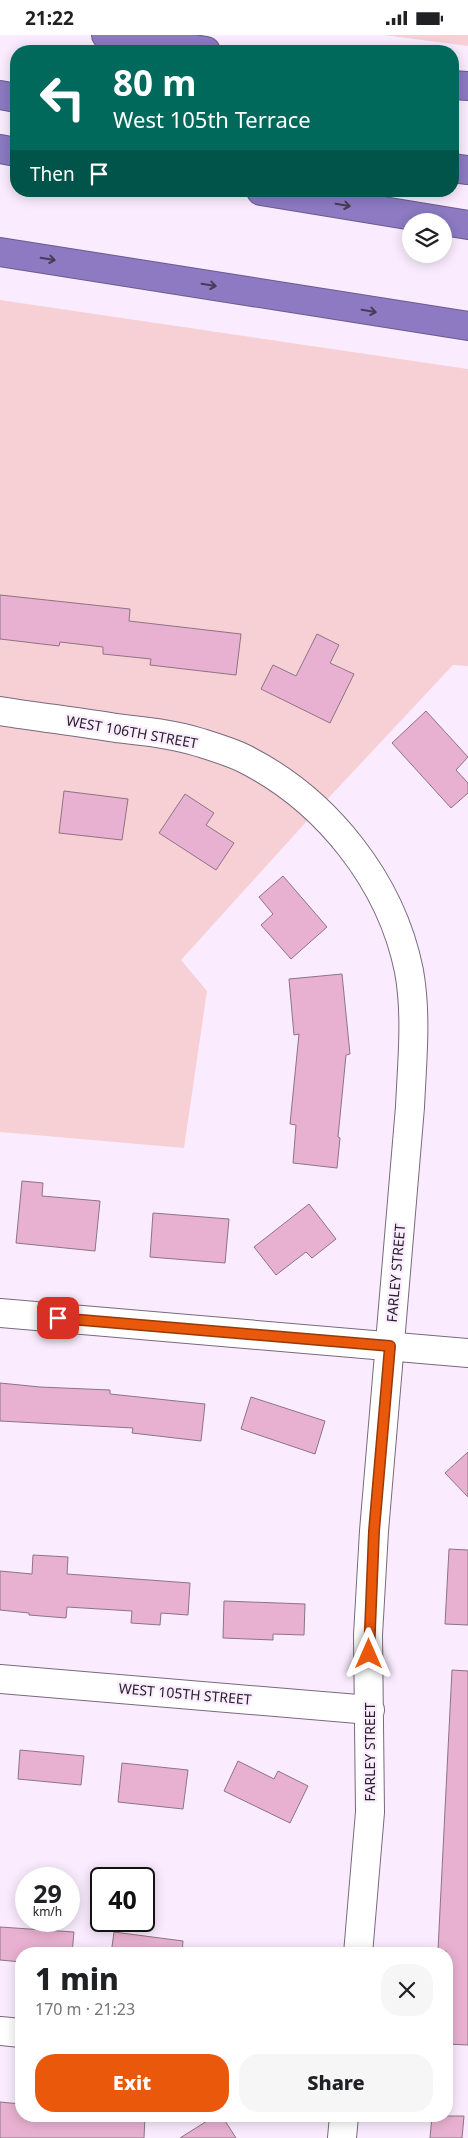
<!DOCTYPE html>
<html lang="en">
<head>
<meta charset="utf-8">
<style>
	:root { --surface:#fff; --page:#f6f6f6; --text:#202124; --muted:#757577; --accent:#ea580c }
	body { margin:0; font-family:"Noto Sans",sans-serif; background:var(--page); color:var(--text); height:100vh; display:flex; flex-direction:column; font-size:19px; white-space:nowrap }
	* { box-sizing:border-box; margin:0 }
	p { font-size:16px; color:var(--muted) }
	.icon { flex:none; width:28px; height:28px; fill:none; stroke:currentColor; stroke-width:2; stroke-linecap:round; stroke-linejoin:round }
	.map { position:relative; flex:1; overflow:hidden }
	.panel { position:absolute; left:15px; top:1912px; width:438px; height:175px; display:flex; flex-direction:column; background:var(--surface); border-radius:20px; box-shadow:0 2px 12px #0003 }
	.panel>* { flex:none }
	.banner { position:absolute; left:10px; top:10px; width:449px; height:152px; border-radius:20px; box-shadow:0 2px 12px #0003; background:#00695c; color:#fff; overflow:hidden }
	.tools { position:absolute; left:402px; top:178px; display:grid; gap:10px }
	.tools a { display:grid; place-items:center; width:50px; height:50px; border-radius:50%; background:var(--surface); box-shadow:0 2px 12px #0003; font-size:25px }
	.speed { position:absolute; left:15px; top:1832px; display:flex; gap:10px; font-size:25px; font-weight:700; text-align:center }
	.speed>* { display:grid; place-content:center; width:65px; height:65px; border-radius:50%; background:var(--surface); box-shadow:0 2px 12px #0003; line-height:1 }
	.speed small { font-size:12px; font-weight:400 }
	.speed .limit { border:2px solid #111; border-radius:8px; background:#fff; color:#111 }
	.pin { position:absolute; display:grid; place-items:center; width:42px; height:42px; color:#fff; margin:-21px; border-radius:10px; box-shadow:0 2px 8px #0006 }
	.me { position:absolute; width:55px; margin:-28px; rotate:0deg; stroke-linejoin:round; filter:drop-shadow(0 0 4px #0008) }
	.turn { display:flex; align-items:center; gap:18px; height:105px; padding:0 20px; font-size:22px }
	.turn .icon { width:65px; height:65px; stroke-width:2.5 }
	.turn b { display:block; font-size:35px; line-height:42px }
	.then { display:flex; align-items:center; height:48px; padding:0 20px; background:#0003; gap:10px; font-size:19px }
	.round { display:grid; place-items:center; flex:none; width:52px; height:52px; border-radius:20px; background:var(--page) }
	.head { display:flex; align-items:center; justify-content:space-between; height:85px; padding:0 20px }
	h1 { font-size:30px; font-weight:800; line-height:38px }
	.cta { display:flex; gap:10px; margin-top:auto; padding:10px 20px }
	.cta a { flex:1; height:58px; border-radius:20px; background:var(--accent); color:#fff; font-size:20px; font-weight:800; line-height:58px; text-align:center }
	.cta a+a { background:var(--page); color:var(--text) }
	.status { display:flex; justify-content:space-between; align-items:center; height:35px; padding:0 25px; background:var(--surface); direction:ltr }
	.status svg { height:14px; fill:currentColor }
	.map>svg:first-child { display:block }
	.green { fill:#f7d0d6 }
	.building { fill:#e9b1d1; stroke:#8c7482 }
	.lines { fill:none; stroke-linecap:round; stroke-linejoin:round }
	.minor-casing { stroke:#78697c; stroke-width:30 }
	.highway-casing { stroke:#695b8d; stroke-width:30 }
	.minor { stroke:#fff; stroke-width:28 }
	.highway { stroke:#8d7ac3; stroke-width:28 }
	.oneway { stroke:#463c57 }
	.route-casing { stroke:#983908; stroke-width:12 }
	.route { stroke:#ea580c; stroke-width:9 }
	.labels { text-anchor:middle; stroke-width:4.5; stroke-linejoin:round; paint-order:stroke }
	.street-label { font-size:14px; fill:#272129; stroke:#faecfe }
</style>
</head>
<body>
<div class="status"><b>21:22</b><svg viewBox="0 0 49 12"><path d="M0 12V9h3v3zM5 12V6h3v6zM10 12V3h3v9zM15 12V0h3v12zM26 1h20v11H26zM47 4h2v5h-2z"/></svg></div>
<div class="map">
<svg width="468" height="2103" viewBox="0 0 468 2103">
	<rect width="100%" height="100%" fill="#faecfe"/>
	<!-- green -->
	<path class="green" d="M 383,0 L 468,0 L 468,11 Z
		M 0,265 L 468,334 L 468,631 L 453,630 L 307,786 L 181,925 L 207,956 L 184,1113 L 0,1097 Z"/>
	<!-- building -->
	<path class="building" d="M 0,560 L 130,574 L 129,586 L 241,599 L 236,640 L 150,630 L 151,624 L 103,619 L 103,612 L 60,607 L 59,611 L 0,604 Z
		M 317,599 L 339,610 L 330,628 L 354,639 L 330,688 L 261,654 L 273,630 L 296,641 Z
		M 426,676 L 468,722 L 456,735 L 468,748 L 468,758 L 451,773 L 392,708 Z
		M 64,756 L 128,764 L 122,805 L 59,798 Z
		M 185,759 L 214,778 L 206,790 L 234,808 L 216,835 L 159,798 Z
		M 283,841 L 327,892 L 291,924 L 261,890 L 273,879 L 259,862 Z
		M 342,939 L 350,1019 L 346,1020 L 338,1102 L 340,1103 L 337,1133 L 293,1128 L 296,1090 L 290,1089 L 299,999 L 294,1000 L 289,944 Z
		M 22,1146 L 43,1148 L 42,1161 L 100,1166 L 95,1216 L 16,1208 Z
		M 309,1169 L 336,1204 L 312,1223 L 306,1217 L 276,1240 L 254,1212 Z
		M 153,1178 L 229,1184 L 225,1228 L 150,1222 Z
		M 0,1348 L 40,1352 L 110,1355 L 110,1359 L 205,1369 L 201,1406 L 132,1398 L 133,1393 L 0,1386 Z
		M 251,1362 L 325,1386 L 315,1419 L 241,1394 Z
		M 468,1417 L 468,1462 L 445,1438 Z
		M 449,1514 L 468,1515 L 468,1590 L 445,1589 Z
		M 33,1520 L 68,1522 L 67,1539 L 190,1548 L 188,1580 L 161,1578 L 160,1590 L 131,1588 L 132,1576 L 67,1572 L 66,1583 L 29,1580 L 29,1578 L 0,1575 L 0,1536 L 32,1539 Z
		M 224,1566 L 305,1569 L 304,1600 L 273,1599 L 273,1605 L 223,1603 Z
		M 452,1635 L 468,1636 L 468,2010 L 446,2009 L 446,1916 L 438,1915 Z
		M 20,1715 L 84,1721 L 81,1750 L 18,1744 Z
		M 238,1726 L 274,1744 L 278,1736 L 308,1751 L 290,1788 L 224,1756 Z
		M 122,1728 L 188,1735 L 183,1774 L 118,1767 Z
		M 0,1892 L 74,1897 L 72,1919 L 21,1919 L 21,1927 L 0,1925 Z
		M 114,1897 L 183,1906 L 182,1919 L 111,1919 Z
		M 0,2067 L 21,2069 L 21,2081 L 145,2081 L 144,2103 L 0,2103 Z
		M 215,2081 L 222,2081 L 236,2103 L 180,2103 Z
		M 432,2081 L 464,2081 L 462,2103 L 430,2103 Z"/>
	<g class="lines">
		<!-- minor casing -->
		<g class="minor-casing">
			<path id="minor" d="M 0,676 C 39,682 78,687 116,693 C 143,696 172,699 198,707 C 214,712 231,717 245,724 C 326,765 391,846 409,936 C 417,980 412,1027 410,1072 L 374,1496 L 368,1600 L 370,1777 L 358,1919
				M 0,1278 L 468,1318
				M 0,1644 L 370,1675
				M 0,1996 L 21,1998
				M 342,2103 L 344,2081"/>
		</g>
		<!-- highway casing -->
		<g class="highway-casing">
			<path id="highway" d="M 106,0 L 206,16
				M 452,50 L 468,51
				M 0,60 L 16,63
				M 0,114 L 16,117
				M 452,133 L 468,135
				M 261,156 L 468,190
				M 0,217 L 468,291"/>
		</g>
		<!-- minor -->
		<use href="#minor" class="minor"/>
		<!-- highway -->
		<use href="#highway" class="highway"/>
	</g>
	<!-- one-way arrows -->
	<defs><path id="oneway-shaft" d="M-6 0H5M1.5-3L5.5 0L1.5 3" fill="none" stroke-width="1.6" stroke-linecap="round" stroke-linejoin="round" transform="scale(1.25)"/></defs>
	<g class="oneway">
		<use href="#oneway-shaft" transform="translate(343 170) rotate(9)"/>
		<use href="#oneway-shaft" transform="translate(48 224) rotate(9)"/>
		<use href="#oneway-shaft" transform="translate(209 250) rotate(9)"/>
		<use href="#oneway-shaft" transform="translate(369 276) rotate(9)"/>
	</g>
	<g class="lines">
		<!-- route casing -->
		<g class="route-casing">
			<path id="route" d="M 58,1283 L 390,1311 L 374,1496 L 369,1619"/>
		</g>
		<!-- route -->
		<use href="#route" class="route"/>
	</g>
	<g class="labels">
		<!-- street labels -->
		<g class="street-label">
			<text transform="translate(132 697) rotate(10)" y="5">WEST 106TH STREET</text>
			<text transform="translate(396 1238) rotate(-85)" y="5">FARLEY STREET</text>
			<text transform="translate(185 1659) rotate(5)" y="5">WEST 105TH STREET</text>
			<text transform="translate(370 1717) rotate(-90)" y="5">FARLEY STREET</text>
		</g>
	</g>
</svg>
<div class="tools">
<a><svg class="icon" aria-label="layers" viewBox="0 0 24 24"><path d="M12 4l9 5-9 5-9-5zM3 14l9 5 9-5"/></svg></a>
</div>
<div class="speed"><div>29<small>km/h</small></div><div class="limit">40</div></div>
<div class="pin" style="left:58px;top:1283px;background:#d93025"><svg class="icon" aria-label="arrive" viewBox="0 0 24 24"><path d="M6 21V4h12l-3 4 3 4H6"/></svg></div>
<svg class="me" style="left:369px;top:1619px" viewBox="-20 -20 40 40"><path d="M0-17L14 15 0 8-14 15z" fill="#ea580c" stroke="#fff" stroke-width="4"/></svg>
<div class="banner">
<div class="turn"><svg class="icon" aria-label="left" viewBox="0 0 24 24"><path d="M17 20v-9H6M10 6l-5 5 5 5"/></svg><div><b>80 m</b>West 105th Terrace</div></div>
<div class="then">Then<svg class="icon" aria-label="arrive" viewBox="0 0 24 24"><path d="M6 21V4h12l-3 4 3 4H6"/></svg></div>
</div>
<section class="panel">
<div class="head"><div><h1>1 min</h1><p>170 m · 21:23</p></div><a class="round"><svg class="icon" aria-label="close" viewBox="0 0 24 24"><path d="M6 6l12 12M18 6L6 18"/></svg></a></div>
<div class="cta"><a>Exit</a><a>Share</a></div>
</section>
</div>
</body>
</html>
